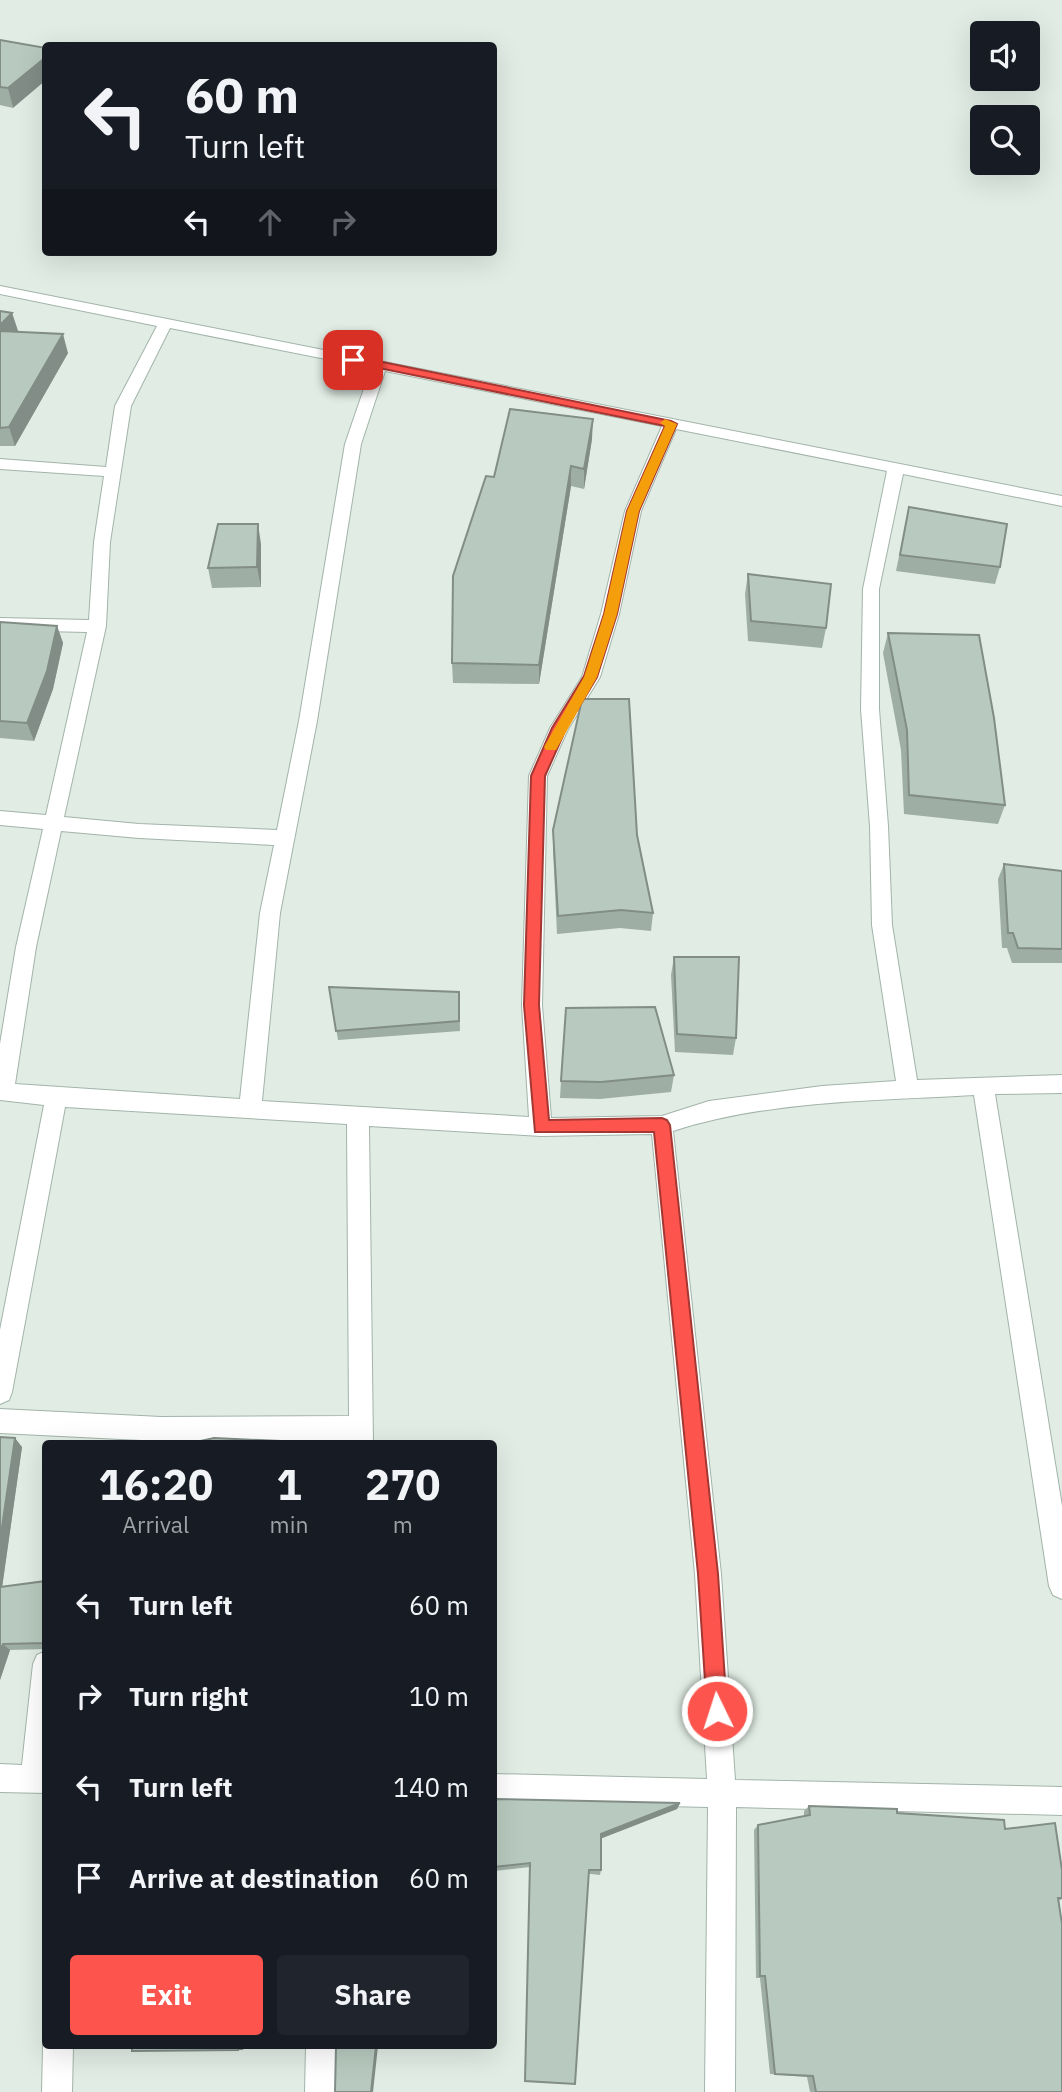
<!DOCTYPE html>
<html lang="en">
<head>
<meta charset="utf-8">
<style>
	:root { --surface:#171b24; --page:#20242c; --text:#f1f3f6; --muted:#9ea1a6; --accent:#fd544d }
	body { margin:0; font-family:"IBM Plex Sans",sans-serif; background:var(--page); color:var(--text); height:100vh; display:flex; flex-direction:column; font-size:26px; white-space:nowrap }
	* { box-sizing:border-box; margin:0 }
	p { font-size:23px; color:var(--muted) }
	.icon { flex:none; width:38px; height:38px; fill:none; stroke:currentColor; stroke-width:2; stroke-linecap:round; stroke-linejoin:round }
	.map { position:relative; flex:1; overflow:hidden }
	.details { position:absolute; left:42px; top:1440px; width:455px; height:609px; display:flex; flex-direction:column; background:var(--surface); border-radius:7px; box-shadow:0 7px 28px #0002 }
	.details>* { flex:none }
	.guide { position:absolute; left:42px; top:42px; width:455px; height:214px; border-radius:7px; box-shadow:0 7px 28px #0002; background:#171b24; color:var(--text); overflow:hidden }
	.fabs { position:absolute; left:970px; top:21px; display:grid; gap:14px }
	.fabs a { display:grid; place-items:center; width:70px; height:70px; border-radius:7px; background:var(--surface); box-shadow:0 7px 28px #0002; font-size:35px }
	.pin { position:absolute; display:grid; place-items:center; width:60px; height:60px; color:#fff; margin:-30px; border-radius:14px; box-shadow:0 4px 10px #0006 }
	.me { position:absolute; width:77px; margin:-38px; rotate:356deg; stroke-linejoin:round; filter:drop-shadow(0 0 5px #0008) }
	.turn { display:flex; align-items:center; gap:24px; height:147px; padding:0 28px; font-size:32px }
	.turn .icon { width:91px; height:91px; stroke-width:2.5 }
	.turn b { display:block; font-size:49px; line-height:60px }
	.lanes { display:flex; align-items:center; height:66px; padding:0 28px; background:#0003; justify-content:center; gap:35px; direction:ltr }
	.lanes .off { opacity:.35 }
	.eta { display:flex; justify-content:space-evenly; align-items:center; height:119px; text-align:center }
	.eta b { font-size:42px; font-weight:700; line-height:49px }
	.primary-button { display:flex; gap:14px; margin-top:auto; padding:14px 28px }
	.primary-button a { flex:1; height:80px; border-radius:7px; background:var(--accent); color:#fff; font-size:28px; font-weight:700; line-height:80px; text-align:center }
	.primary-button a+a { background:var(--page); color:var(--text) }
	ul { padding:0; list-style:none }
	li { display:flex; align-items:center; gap:21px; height:91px; padding:0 28px }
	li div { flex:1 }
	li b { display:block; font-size:26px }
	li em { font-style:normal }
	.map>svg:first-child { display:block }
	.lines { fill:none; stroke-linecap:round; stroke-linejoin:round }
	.minor-casing { stroke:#a2b4aa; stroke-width:2 }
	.minor { fill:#fff; fill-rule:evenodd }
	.wall { fill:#9eaea4 }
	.shaded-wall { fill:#818d86 }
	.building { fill:#b8cabf; stroke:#818d86; stroke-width:2 }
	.route { fill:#fd544d; stroke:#a43732; stroke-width:2 }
	.slow { fill:#f59e0b }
</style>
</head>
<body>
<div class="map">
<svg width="1062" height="2092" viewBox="0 0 1062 2092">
	<rect width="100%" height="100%" fill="#e0ece4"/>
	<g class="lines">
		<!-- minor casing -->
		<g class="minor-casing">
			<path id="minor" d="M 0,286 L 1062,496 L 1062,506 L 903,474 L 879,589 L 879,709 L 888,826 L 892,925 L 917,1080 L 1062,1075 L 1062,1093 L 995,1094 L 1062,1506 L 1062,1599 L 1053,1595 L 1049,1586 L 974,1095 C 875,1101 769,1100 673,1131 L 721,1574 L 735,1780 L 1062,1787 L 1062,1815 L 736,1807 L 735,2092 L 705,2092 L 708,1807 L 494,1802 L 494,1774 L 707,1779 L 695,1574 L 652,1134 L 541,1136 L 369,1126 L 373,1444 L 349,1444 L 349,1440 L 161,1441 L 0,1433 L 0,1409 L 161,1417 L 349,1416 L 347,1124 L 65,1107 L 12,1392 L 9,1400 L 0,1404 L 0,1330 L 44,1105 L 0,1100 L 0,1044 L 16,947 L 43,829 L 0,825 L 0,811 L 46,815 L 87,632 L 0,630 L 0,618 L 89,620 L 94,542 L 104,476 L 0,469 L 0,459 L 106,467 L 115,406 L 157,326 L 0,294 ZM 170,328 L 371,368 L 345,444 L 299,721 L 277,830 L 139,824 L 64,817 L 106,626 L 110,542 L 131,406 ZM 385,371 L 662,426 L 625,511 L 601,614 L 582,677 L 550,728 L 529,776 L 522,1005 L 529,1117 L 262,1101 L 280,913 L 317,721 L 361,444 ZM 676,429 L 887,471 L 863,589 L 861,709 L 870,826 L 872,925 L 896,1081 L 822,1086 L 709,1101 L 662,1116 L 551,1118 L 542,1005 L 547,776 L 568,729 L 600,677 L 619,614 L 641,511 ZM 61,831 L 139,838 L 274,845 L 260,913 L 240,1099 L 15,1084 L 36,947 Z
				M 46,1651 L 46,1793 L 0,1792 L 0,1764 L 22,1765 L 33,1664 L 37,1655 Z
				M 46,2040 L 46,2046 L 73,2046 L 72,2092 L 42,2092 L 43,2046 Z
				M 306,2046 L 336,2046 L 335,2092 L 305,2092 Z"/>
		</g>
		<!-- minor -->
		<use href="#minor" class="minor"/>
	</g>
	<!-- wall -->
	<path class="wall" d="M 0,40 L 13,108 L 0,105 Z
		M 0,311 L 12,313 L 18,331 L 16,332 L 68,353 L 15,446 L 0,446 Z
		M 592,439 L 584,489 L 571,486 L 539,684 L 453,683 L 452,663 L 494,477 Z
		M 909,507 L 1000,567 L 995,584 L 896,571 Z
		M 261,544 L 261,587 L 212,588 L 208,568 Z
		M 748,574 L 826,628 L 822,648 L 748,641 L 745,594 Z
		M 0,622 L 57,626 L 63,643 L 53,689 L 34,741 L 0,738 Z
		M 888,633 L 1005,805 L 998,824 L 904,814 L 901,750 L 883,653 Z
		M 553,830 L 637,835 L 653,913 L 651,931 L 620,928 L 557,934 L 553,849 Z
		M 1004,864 L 1062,871 L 1062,963 L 1012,963 L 1007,948 L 1002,948 L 998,879 Z
		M 674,957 L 736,1038 L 733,1055 L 675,1052 L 671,975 Z
		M 329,987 L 459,992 L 460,1031 L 338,1040 Z
		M 674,1075 L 671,1092 L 600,1099 L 560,1098 L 561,1081 Z
		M 0,1437 L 22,1447 L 2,1587 L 46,1581 L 46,1649 L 10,1650 L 0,1680 Z
		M 494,1799 L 680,1803 L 677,1809 L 601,1838 L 601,1870 L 600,1875 L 530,1867 L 494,1871 Z
		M 809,1806 L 897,1813 L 1005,1829 L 1062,1870 L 1062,1899 L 1058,1901 L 1062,2092 L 810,2092 L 807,2077 L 770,2074 L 760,1978 L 756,1978 L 754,1830 L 758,1825 L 804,1816 L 804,1811 Z
		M 132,2046 L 244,2046 L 243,2050 L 139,2051 L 132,2051 Z"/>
	<!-- shaded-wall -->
	<path class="shaded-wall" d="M 46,57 L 46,80 L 13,108 L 8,88 Z
		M 12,313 L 18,331 L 0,348 L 0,325 Z
		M 63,334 L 68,353 L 15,446 L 9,427 Z
		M 593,419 L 592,439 L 584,489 L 584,469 Z
		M 571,466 L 571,486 L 539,684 L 539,665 Z
		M 258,524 L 261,544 L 261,587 L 257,567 Z
		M 57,626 L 63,643 L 53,689 L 34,741 L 27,723 Z
		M 15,1438 L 22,1447 L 1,1595 L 0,1594 L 0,1541 Z
		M 3,1644 L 10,1650 L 0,1680 L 0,1651 Z
		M 680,1803 L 677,1809 L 600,1839 L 601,1834 Z
		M 238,2046 L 244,2046 L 243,2050 L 238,2050 Z
		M 376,2046 L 378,2046 L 373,2092 L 371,2092 Z"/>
	<!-- building -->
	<path class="building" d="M 0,40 L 46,48 L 46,57 L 8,88 L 0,87 Z
		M 0,311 L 12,313 L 0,325 Z
		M 0,331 L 63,334 L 9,427 L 0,428 Z
		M 510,409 L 593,419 L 584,469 L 571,466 L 539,665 L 452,663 L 453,576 L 486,476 L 494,477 Z
		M 909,507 L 1007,524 L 1000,567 L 900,555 Z
		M 218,524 L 258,524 L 257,567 L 208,568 Z
		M 748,574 L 831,584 L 826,628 L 751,621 Z
		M 0,622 L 57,626 L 47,671 L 27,723 L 0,721 Z
		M 888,633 L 979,635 L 994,718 L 1005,805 L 909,795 L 907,730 Z
		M 582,699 L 629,699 L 637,835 L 653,913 L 621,910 L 558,916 L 553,830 Z
		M 1004,864 L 1062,871 L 1062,949 L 1018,948 L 1013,933 L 1008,933 Z
		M 674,957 L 739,957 L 736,1038 L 677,1034 Z
		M 329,987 L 459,992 L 459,1021 L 336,1031 Z
		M 655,1007 L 674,1075 L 601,1082 L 561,1081 L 566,1008 Z
		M 0,1437 L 15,1438 L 0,1541 Z
		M 214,1438 L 324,1443 L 187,1444 Z
		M 46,1581 L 46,1643 L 3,1644 L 0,1651 L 0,1587 Z
		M 494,1799 L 680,1803 L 601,1834 L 601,1870 L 589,1870 L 575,2084 L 525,2081 L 530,1863 L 494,1867 Z
		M 809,1806 L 897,1809 L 897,1813 L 1004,1820 L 1005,1829 L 1055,1823 L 1062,1870 L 1062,1898 L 1058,1898 L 1062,1924 L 1062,2092 L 816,2092 L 813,2076 L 775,2074 L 765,1976 L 760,1976 L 758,1825 L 810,1815 Z
		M 132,2046 L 238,2046 L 238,2050 L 132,2051 Z
		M 336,2046 L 376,2046 L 371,2092 L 335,2092 Z"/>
	<!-- route -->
	<path class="route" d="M 353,356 L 671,421 L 677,424 L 639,511 L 617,614 L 597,677 L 566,729 L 545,776 L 539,1005 L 549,1120 L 662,1118 L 667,1120 L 670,1125 L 718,1574 L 727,1711 L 724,1718 L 717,1721 L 710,1718 L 707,1711 L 698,1574 L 654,1132 L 535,1132 L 524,1005 L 531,776 L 552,728 L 584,676 L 604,614 L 627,511 L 665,426 L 349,362 L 349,357 Z"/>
	<!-- slow -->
	<path class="slow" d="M 665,419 L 677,424 L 639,511 L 617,614 L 597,677 L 556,750 L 546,750 L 544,747 L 584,677 L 604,614 L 627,511 L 665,426 L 660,423 Z"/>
</svg>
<div class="fabs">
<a><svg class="icon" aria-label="sound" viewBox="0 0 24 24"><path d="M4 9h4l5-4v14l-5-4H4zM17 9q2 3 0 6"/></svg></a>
<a><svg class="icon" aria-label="search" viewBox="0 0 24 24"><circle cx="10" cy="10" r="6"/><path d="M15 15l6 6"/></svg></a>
</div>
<div class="pin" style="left:353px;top:360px;background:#d93025"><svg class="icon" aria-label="arrive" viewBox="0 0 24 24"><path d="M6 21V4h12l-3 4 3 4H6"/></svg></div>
<svg class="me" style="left:717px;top:1711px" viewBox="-20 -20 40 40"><circle r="17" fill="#fd544d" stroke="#fff" stroke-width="3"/><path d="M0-11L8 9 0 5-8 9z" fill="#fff"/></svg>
<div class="guide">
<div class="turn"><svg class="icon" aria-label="left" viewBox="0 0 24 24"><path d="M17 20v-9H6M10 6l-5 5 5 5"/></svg><div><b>60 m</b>Turn left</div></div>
<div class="lanes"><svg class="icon" aria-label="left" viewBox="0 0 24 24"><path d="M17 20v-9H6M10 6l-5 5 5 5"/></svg><svg class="icon off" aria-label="ahead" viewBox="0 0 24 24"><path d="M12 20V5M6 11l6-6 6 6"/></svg><svg class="icon off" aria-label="right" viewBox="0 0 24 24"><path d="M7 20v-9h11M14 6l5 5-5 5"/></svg></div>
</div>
<section class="details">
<div class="eta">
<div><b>16:20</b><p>Arrival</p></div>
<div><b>1</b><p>min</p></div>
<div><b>270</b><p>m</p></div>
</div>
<ul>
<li><svg class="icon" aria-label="left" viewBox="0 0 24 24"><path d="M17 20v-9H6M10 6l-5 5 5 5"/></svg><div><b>Turn left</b></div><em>60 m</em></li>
<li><svg class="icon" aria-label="right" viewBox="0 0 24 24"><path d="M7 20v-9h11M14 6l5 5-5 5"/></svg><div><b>Turn right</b></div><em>10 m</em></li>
<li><svg class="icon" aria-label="left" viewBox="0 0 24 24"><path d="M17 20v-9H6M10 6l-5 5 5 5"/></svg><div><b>Turn left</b></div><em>140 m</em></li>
<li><svg class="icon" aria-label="arrive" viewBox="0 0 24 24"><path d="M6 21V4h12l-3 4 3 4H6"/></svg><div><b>Arrive at destination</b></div><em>60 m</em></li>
</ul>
<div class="primary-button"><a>Exit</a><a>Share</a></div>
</section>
</div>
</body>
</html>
